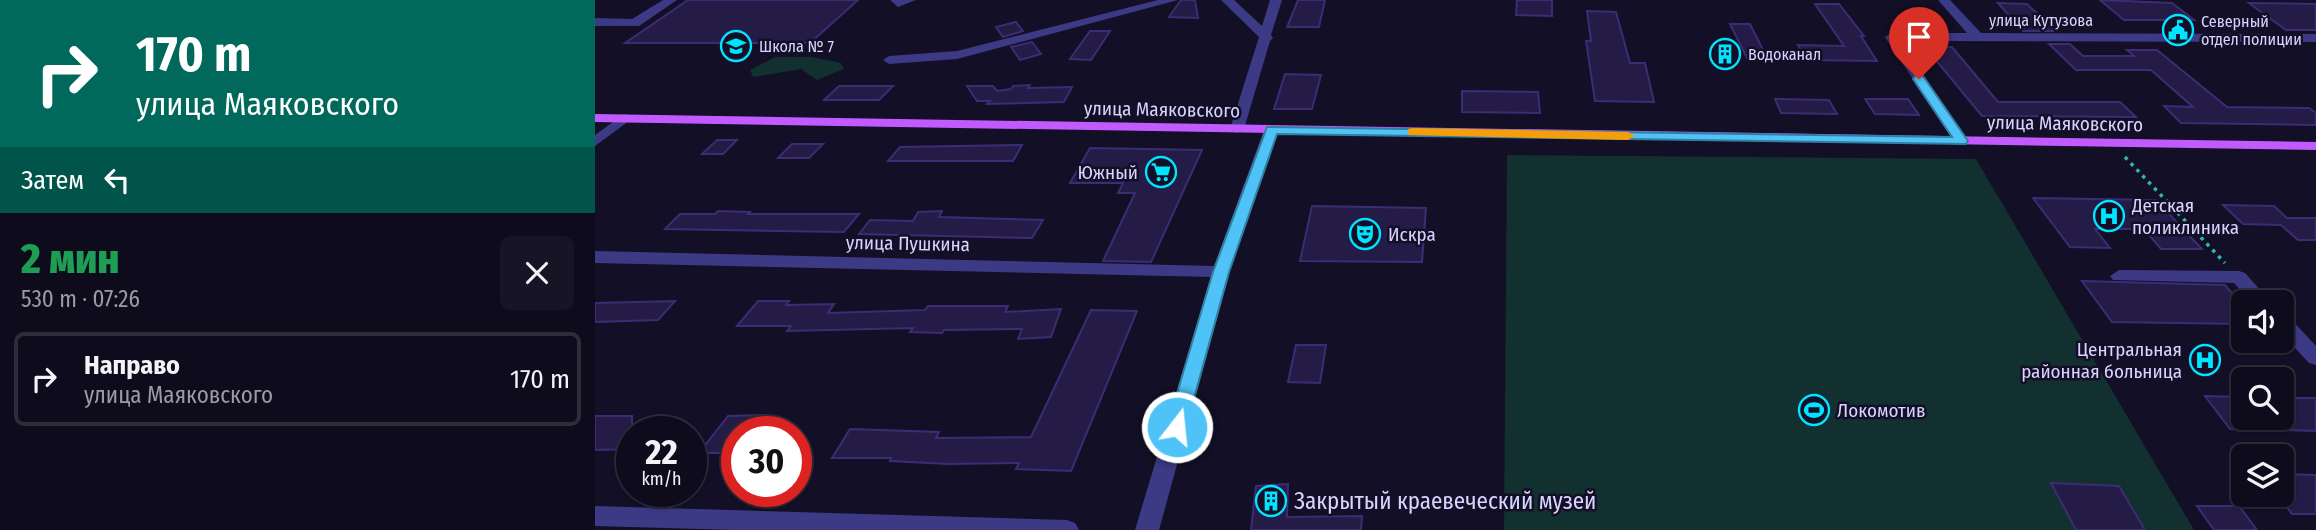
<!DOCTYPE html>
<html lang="ru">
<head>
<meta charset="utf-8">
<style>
	:root { --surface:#0e0b1c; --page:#171425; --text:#f1f3f6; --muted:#9b9ba3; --line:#2e2b3b }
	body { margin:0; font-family:"Fira Sans Condensed",sans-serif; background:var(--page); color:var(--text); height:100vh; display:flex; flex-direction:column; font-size:26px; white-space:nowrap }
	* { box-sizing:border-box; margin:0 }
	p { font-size:23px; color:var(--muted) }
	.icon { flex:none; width:38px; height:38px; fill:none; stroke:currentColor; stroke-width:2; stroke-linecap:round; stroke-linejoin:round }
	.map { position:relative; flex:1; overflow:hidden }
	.side { display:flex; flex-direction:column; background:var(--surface); width:595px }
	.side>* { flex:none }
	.top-card { background:#00695c; color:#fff; overflow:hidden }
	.tools { position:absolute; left:1636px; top:290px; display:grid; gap:14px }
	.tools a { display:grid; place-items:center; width:63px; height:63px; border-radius:10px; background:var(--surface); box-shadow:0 2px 5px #0004,0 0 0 2px var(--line); font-size:35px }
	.speed { position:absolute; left:21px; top:416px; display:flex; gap:14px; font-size:35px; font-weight:700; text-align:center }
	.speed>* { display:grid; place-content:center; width:91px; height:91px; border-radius:50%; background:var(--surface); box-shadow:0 2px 5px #0004,0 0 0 2px var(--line); line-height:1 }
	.speed small { font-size:18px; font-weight:400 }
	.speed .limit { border:10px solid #d22; background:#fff; color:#111 }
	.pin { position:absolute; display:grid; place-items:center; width:60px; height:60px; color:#fff; margin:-72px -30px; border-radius:50% 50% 50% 0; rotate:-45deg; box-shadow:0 0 7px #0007 }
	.pin .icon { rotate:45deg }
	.me { position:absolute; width:77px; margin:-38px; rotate:16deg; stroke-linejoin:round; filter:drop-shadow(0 0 5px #0008) }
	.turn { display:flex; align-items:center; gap:24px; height:147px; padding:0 21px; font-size:32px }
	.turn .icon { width:91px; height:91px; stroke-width:2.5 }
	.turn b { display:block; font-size:49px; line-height:60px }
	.then { display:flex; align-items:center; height:66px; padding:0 21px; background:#0003; gap:14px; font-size:26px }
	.round { display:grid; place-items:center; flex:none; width:74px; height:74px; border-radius:10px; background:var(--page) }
	.headline { display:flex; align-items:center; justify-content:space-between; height:119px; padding:0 21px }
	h1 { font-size:42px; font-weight:800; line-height:52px; color:#1e9e55 }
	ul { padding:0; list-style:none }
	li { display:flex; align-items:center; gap:21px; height:94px; margin:0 14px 10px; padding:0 7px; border:4px solid var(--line); border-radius:10px }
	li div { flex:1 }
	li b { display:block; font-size:26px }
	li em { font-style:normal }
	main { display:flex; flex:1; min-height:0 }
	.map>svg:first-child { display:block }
	.green { fill:#12302f }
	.building { fill:#241b47; stroke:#3b2d73; stroke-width:2 }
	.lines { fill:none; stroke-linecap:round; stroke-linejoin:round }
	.path { stroke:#2fb8b0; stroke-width:3.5; stroke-dasharray:3.5 5; stroke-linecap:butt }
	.minor { fill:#3d3a85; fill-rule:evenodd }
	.major { fill:#c25bff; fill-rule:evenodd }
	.route { fill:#4fc3f7; stroke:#337fa1; stroke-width:2 }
	.slow { fill:#f59e0b }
	.labels { text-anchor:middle; stroke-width:5; stroke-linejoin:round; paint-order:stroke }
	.far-street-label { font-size:16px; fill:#d9d4ff; stroke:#130f26 }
	.far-poi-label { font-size:16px; fill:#d9d4ff; stroke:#130f26; text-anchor:start }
	.street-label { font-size:19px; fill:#d9d4ff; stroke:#130f26 }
	.poi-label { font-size:19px; fill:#d9d4ff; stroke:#130f26; text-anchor:start }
	.near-poi-label { font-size:23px; fill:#d9d4ff; stroke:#130f26; text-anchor:start }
</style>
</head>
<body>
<main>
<section class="side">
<div class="top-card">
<div class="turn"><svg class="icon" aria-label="right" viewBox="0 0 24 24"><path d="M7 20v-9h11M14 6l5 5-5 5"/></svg><div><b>170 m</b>улица Маяковского</div></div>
<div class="then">Затем<svg class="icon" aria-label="left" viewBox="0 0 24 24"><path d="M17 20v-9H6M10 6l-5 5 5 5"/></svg></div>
</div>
<div class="headline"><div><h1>2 мин</h1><p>530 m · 07:26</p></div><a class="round"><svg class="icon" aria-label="close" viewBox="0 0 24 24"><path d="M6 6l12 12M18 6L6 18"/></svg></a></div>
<ul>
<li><svg class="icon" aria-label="right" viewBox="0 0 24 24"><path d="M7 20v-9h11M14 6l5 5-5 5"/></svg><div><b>Направо</b><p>улица Маяковского</p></div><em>170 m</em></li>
</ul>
</section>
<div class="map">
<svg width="1721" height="530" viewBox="0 0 1721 530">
	<rect width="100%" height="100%" fill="#130f26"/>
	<!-- green -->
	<path class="green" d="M 180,57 L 217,57 L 246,63 L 249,69 L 222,80 L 206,69 L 158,77 L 155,70 Z
		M 912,155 L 1381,159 L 1599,530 L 909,530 Z"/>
	<!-- building -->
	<path class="building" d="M 93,0 L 263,0 L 215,43 L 30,43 Z
		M 586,0 L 600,0 L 603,18 L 574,17 Z
		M 703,0 L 730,0 L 724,27 L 692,27 Z
		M 922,0 L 957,0 L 957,16 L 921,15 Z
		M 1505,0 L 1577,3 L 1599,20 L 1529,20 Z
		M 1403,3 L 1432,4 L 1461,31 L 1428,31 Z
		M 1654,3 L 1721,4 L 1721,30 L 1691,30 Z
		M 1220,4 L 1244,4 L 1269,36 L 1266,36 L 1282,61 L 1211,60 L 1203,45 L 1249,46 Z
		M 992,11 L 1021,12 L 1035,63 L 1050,63 L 1059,102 L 1000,101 L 991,41 L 996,41 Z
		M 421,22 L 428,31 L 408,37 L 401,27 Z
		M 1135,24 L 1155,24 L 1173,60 L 1153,60 Z
		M 495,31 L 515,31 L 496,60 L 475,59 Z
		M 437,42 L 446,54 L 425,60 L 416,47 Z
		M 1454,44 L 1475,44 L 1488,56 L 1539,56 L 1532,50 L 1562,50 L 1632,107 L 1714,108 L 1721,113 L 1721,125 L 1586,123 L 1569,106 L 1598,107 L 1556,70 L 1481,70 Z
		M 1330,47 L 1357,47 L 1403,102 L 1525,102 L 1541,117 L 1387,116 Z
		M 690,74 L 726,75 L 717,109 L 679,109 Z
		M 435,85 L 433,88 L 477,87 L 469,102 L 392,104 L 395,101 L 382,101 L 372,86 L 398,86 L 402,91 L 416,89 L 418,86 Z
		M 244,86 L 298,86 L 284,100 L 229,100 Z
		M 867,91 L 943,92 L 945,113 L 867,112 Z
		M 1180,99 L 1234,100 L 1242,114 L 1186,113 Z
		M 1270,99 L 1313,99 L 1324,115 L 1280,114 Z
		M 122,140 L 142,140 L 128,154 L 107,154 Z
		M 197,144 L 228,144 L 214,158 L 183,158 Z
		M 427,145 L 418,161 L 293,161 L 305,147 Z
		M 495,148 L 607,150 L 556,262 L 508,261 L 540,193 L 523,193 L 528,183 L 475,183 Z
		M 1438,198 L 1561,200 L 1607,249 L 1566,249 L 1549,229 L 1500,229 L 1515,248 L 1475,247 Z
		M 1628,205 L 1679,206 L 1692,218 L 1721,218 L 1721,240 L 1703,240 L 1686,225 L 1648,224 Z
		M 717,206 L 831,208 L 827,262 L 705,261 Z
		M 123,211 L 155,212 L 153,214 L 264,214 L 249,232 L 70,229 L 85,214 L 120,214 Z
		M 347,211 L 344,217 L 448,220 L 437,238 L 264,234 L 275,220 L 318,221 L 323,212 Z
		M 1487,281 L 1630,285 L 1648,306 L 1648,324 L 1517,322 Z
		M 80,301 L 63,320 L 0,322 L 0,303 Z
		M 163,301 L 194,301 L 191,305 L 239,304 L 233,313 L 330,310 L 333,306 L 413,306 L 410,312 L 466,309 L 456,337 L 423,339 L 427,329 L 349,330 L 347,333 L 315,332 L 318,328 L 192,331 L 196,326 L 142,326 Z
		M 496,310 L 542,311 L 476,471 L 421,469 L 424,463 L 353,464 L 295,461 L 296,458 L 237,458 L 255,429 L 344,432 L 341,438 L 436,437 Z
		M 701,345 L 731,345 L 725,383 L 693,382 Z
		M 1610,396 L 1648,397 L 1648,430 L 1635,429 Z
		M 1687,398 L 1721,398 L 1721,431 L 1687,430 Z
		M 173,415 L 160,432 L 142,432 L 142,453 L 104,453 L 133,416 Z
		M 0,416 L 37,416 L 37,449 L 0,450 Z
		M 1687,474 L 1721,475 L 1721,514 L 1697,514 L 1687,501 Z
		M 1456,483 L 1524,486 L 1550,530 L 1481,530 Z
		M 693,484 L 692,517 L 767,516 L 766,530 L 656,530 L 661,486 Z
		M 1602,506 L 1644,506 L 1662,530 L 1619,530 Z"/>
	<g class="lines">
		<!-- path -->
		<path class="path" d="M 1530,157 L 1630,263"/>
		<!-- minor -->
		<path class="minor" d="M 68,0 L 82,0 L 44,26 L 0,26 L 0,18 L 37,19 Z
			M 295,0 L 321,0 L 303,7 Z
			M 563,0 L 583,0 L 362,59 L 294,64 L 288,60 L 294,56 L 362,51 Z
			M 626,0 L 639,0 L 667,26 L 675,0 L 687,0 L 676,35 L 678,38 L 675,41 L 649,129 L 642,133 L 635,129 L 664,37 Z
			M 1343,0 L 1355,0 L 1386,33 L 1721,34 L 1721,42 L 1305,41 L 1373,141 L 1366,145 L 1361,144 L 1290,37 L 1296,33 L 1372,33 Z
			M 29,114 L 34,115 L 34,121 L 0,146 L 0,135 Z
			M 676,126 L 683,130 L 635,272 L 564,530 L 540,530 L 616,277 L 0,263 L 0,251 L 619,266 L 669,130 Z
			M 1524,270 L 1644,271 L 1650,273 L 1677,303 L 1657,303 L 1639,283 L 1518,280 L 1515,276 Z
			M 1687,316 L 1694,317 L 1721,346 L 1721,365 L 1714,363 L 1687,334 Z
			M 0,506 L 472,520 L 480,523 L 484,530 L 140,530 L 0,526 Z"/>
		<!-- major -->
		<path class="major" d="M 0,114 L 1721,142 L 1721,150 L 0,122 Z"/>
	</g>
	<!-- route -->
	<path class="route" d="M 1320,76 L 1328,76 L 1373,141 L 1371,144 L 682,134 L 634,272 L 591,427 L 582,434 L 572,427 L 618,272 L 672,127 L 1357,137 L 1318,79 Z"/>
	<!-- slow -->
	<path class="slow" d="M 818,128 L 1033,132 L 1040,136 L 1033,140 L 813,135 L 813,129 Z"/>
	<!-- icons -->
	<defs>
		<g id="civic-ring" transform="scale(1.575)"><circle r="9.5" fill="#130f26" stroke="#00e5ff" stroke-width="1.5"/><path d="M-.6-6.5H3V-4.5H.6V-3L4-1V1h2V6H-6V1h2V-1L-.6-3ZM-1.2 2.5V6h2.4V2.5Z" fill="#00e5ff"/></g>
		<g id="school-ring" transform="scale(1.575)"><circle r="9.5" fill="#130f26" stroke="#00e5ff" stroke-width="1.5"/><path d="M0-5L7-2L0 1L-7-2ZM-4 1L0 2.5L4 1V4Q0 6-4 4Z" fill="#00e5ff"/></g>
		<g id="building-ring" transform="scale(1.575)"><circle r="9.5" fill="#130f26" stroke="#00e5ff" stroke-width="1.5"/><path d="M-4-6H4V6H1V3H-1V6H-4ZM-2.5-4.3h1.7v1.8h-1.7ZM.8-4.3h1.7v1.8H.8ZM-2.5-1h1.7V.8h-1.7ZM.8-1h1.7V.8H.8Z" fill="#00e5ff"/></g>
		<g id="supermarket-ring" transform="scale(1.575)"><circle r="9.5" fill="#130f26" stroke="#00e5ff" stroke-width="1.5"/><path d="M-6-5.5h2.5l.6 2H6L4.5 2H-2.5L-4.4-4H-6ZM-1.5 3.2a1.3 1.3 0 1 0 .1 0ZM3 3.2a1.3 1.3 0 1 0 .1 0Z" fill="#00e5ff"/></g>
		<g id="hospital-ring" transform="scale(1.575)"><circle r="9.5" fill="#130f26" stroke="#00e5ff" stroke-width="1.5"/><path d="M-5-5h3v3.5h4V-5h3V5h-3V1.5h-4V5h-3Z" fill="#00e5ff"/></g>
		<g id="theatre-ring" transform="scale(1.575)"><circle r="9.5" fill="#130f26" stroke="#00e5ff" stroke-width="1.5"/><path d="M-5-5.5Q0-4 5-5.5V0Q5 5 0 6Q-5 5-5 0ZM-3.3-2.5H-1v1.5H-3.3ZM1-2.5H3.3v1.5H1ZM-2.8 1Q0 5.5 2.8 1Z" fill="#00e5ff"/></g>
		<g id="stadium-ring" transform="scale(1.575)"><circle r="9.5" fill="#130f26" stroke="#00e5ff" stroke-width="1.5"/><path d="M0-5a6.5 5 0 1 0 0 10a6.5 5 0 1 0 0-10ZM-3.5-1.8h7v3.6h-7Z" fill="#00e5ff"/></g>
	</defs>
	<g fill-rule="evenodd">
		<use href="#civic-ring" x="1583" y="30"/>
		<use href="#school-ring" x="141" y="46"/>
		<use href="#building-ring" x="1130" y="54"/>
		<use href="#supermarket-ring" x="566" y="172"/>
		<use href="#hospital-ring" x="1514" y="216"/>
		<use href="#theatre-ring" x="770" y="234"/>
		<use href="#hospital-ring" x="1610" y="360"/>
		<use href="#stadium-ring" x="1219" y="410"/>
		<use href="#building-ring" x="676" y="501"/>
	</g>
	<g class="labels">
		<!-- far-street labels -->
		<g class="far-street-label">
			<text x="1446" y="26">улица Кутузова</text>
		</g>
		<!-- far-poi labels -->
		<g class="far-poi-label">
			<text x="1606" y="27">Северный<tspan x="1606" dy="18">отдел полиции</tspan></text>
			<text x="164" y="52">Школа № 7</text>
			<text x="1153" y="60">Водоканал</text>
		</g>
		<!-- street labels -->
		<g class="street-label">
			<text transform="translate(567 109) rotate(1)" y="7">улица Маяковского</text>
			<text transform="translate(1470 123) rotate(1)" y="7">улица Маяковского</text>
			<text transform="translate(313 243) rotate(1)" y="7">улица Пушкина</text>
		</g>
		<!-- poi labels -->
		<g class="poi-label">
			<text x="543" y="179" text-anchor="end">Южный</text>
			<text x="1537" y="212">Детская<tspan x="1537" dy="22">поликлиника</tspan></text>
			<text x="793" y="241">Искра</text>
			<text x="1587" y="356" text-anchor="end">Центральная<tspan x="1587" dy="22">районная больница</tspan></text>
			<text x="1242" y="417">Локомотив</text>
		</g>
		<!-- near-poi labels -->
		<g class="near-poi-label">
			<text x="699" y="509">Закрытый краевеческий музей</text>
		</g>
	</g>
</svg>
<div class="tools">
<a><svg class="icon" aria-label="sound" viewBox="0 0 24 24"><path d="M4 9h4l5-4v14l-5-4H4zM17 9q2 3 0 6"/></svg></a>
<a><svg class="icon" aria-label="search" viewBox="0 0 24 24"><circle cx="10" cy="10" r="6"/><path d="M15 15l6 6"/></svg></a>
<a><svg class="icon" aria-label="layers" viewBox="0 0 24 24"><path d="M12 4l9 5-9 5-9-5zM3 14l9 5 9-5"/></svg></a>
</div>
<div class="speed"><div>22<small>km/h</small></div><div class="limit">30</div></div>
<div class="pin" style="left:1324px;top:79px;background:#d93025"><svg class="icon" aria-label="arrive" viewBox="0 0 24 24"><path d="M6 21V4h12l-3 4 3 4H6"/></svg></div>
<svg class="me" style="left:582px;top:427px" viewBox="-20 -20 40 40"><circle r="17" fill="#4fc3f7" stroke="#fff" stroke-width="3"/><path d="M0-11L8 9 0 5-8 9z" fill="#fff"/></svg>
</div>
</main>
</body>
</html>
